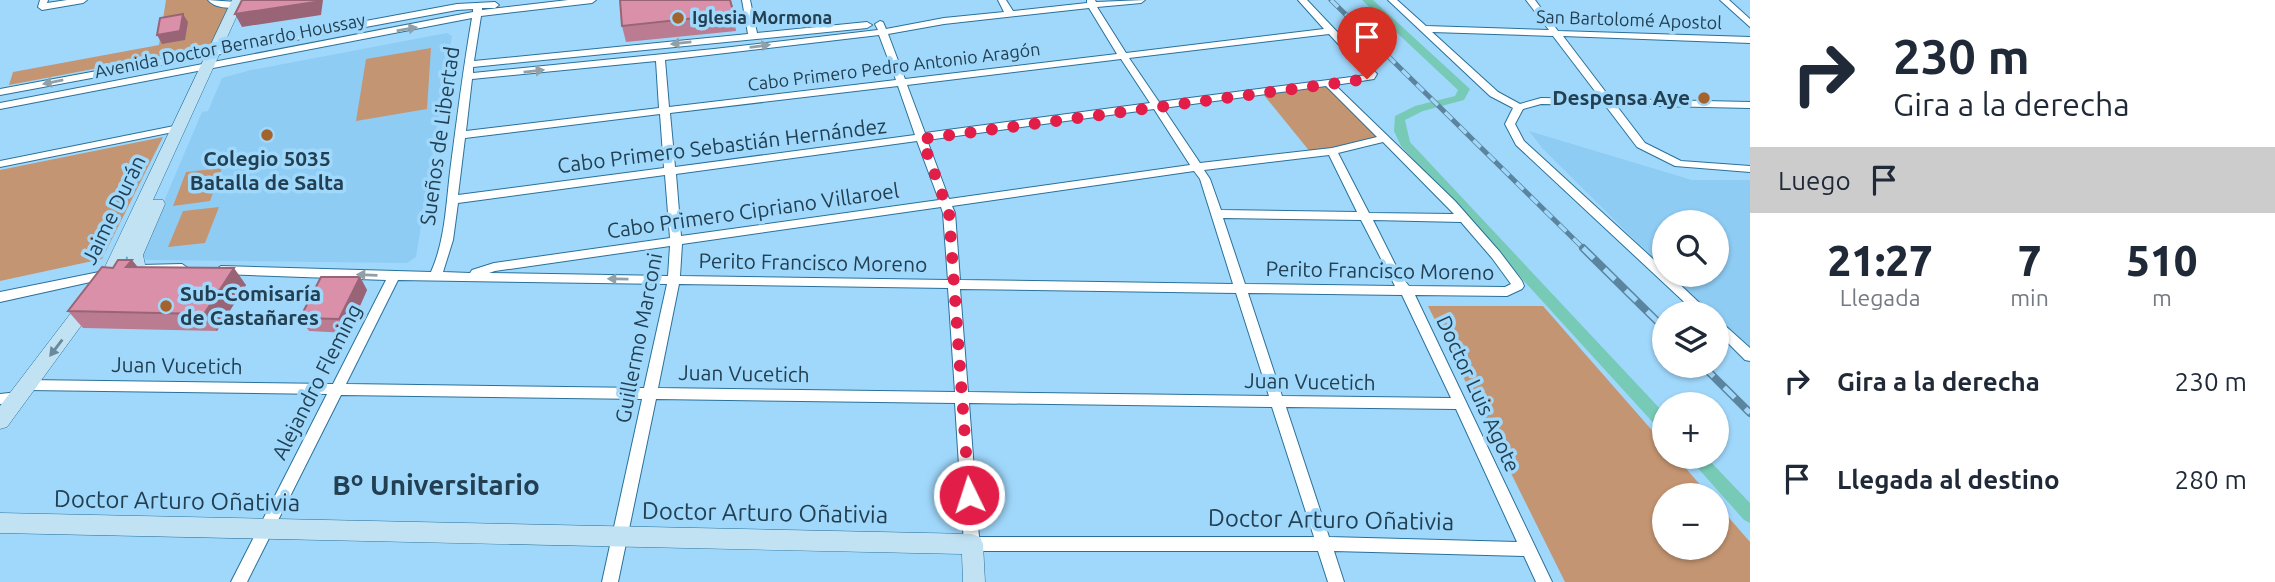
<!DOCTYPE html>
<html lang="es">
<head>
<meta charset="utf-8">
<style>
	:root { --surface:#fff; --page:#f2f2f3; --text:#1f2937; --muted:#747a83 }
	body { margin:0; font-family:Ubuntu,sans-serif; background:var(--page); color:var(--text); height:100vh; display:flex; flex-direction:column; font-size:26px; white-space:nowrap }
	* { box-sizing:border-box; margin:0 }
	p { font-size:23px; color:var(--muted) }
	.icon { flex:none; width:38px; height:38px; fill:none; stroke:currentColor; stroke-width:2; stroke-linecap:round; stroke-linejoin:round }
	.map { position:relative; flex:1; overflow:hidden }
	.side { display:flex; flex-direction:column; background:var(--surface); width:525px }
	.side>* { flex:none }
	.hud { background:#fff; color:var(--text); overflow:hidden }
	.fabs { position:absolute; left:1652px; top:210px; display:grid; gap:14px }
	.fabs a { display:grid; place-items:center; width:77px; height:77px; border-radius:50%; background:var(--surface); box-shadow:0 2px 5px #0004; font-size:35px }
	.pin { position:absolute; display:grid; place-items:center; width:60px; height:60px; color:#fff; margin:-72px -30px; border-radius:50% 50% 50% 0; rotate:-45deg; box-shadow:0 0 7px #0007 }
	.pin .icon { rotate:45deg }
	.me { position:absolute; width:77px; margin:-38px; rotate:356deg; stroke-linejoin:round; filter:drop-shadow(0 0 5px #0008) }
	.turn { display:flex; align-items:center; gap:24px; height:147px; padding:0 28px; font-size:32px }
	.turn .icon { width:91px; height:91px; stroke-width:2.5 }
	.turn b { display:block; font-size:49px; line-height:60px }
	.then { display:flex; align-items:center; height:66px; padding:0 28px; background:#0003; gap:14px; font-size:26px }
	.eta { display:flex; justify-content:space-evenly; align-items:center; height:119px; text-align:center }
	.eta b { font-size:42px; font-weight:800; line-height:49px }
	ul { padding:0; list-style:none }
	li { display:flex; align-items:center; gap:21px; height:98px; padding:0 28px }
	li div { flex:1 }
	li b { display:block; font-size:26px }
	li em { font-style:normal }
	main { display:flex; flex:1; min-height:0 }
	.map>svg:first-child { display:block }
	.built { fill:#8eccf4 }
	.green { fill:#c49572 }
	.lines { fill:none; stroke-linecap:round; stroke-linejoin:round }
	.canal { fill:#77cab6; fill-rule:evenodd }
	.street-casing { stroke:#29719a; stroke-width:2 }
	.secondary-casing { stroke:#29719a; stroke-width:1 }
	.street { fill:#fff; fill-rule:evenodd }
	.secondary { fill:#c1e2f3; fill-rule:evenodd }
	.rail-far1-casing { stroke:#5b849e; stroke-width:5 }
	.rail-casing { stroke:#5b849e; stroke-width:8 }
	.rail-far1 { stroke:#a0d8fc; stroke-width:3.5; stroke-dasharray:10; stroke-linecap:butt }
	.rail { stroke:#a0d8fc; stroke-width:5; stroke-dasharray:15; stroke-linecap:butt }
	.wall { fill:#bb7c91 }
	.shaded-wall { fill:#996576 }
	.building { fill:#da90a9; stroke:#996576; stroke-width:2 }
	.oneway { fill:#90a0a8 }
	.oneway2 { fill:#6a899a }
	.route { stroke:#e11d48; stroke-width:12; stroke-dasharray:0 21.6 }
	.poi-dot { fill:#a4632d; stroke:#a0d8fc; stroke-width:2.5 }
	.labels { text-anchor:middle; stroke-width:7; stroke-linejoin:round; paint-order:stroke }
	.far-poi-label { font-size:18px; font-weight:bold; fill:#224052; stroke:#a0d8fc; text-anchor:start }
	.far-street-label { font-size:18px; fill:#224052; stroke:#a0d8fc }
	.poi-label { font-size:21px; font-weight:bold; fill:#224052; stroke:#a0d8fc; text-anchor:end }
	.street-label { font-size:21px; fill:#224052; stroke:#a0d8fc }
	.near-street-label { font-size:24px; fill:#224052; stroke:#a0d8fc }
	.district-label { font-size:28px; font-weight:bold; fill:#224052; stroke:#a0d8fc }
</style>
</head>
<body>
<main>
<div class="map">
<svg width="1750" height="582" viewBox="0 0 1750 582">
	<rect width="100%" height="100%" fill="#a0d8fc"/>
	<!-- built -->
	<path class="built" d="M 447,33 L 452,36 L 416,257 L 407,263 L 147,260 L 141,255 L 202,112 L 208,111 L 222,78 L 251,70 Z
		M 1529,131 L 1692,180 L 1750,180 L 1750,354 L 1717,321 L 1717,313 L 1708,313 L 1670,275 L 1717,275 L 1717,222 L 1664,222 L 1664,269 L 1543,149 Z"/>
	<!-- green -->
	<path class="green" d="M 166,0 L 214,0 L 216,3 L 236,5 L 214,46 L 9,85 L 13,72 L 159,45 Z
		M 431,48 L 427,109 L 356,121 L 366,59 Z
		M 1330,85 L 1383,139 L 1311,153 L 1263,94 Z
		M 163,137 L 102,259 L 0,281 L 0,170 Z
		M 222,168 L 210,201 L 173,206 L 186,172 Z
		M 219,207 L 205,243 L 168,247 L 183,211 Z
		M 1428,306 L 1543,306 L 1664,444 L 1664,457 L 1676,457 L 1709,495 L 1664,495 L 1664,548 L 1717,548 L 1717,504 L 1750,542 L 1750,582 L 1565,582 Z"/>
	<g class="lines">
		<!-- canal -->
		<path class="canal" d="M 1362,0 L 1373,0 L 1470,89 L 1464,100 L 1423,111 L 1405,120 L 1410,142 L 1664,413 L 1664,429 L 1658,428 L 1401,146 L 1394,131 L 1395,116 L 1415,106 L 1455,96 L 1458,90 Z
			M 1688,457 L 1706,457 L 1750,503 L 1750,523 L 1744,520 Z"/>
		<!-- street casing -->
		<g class="street-casing">
			<path id="street" d="M 40,0 L 48,0 L 47,3 L 67,0 L 87,0 L 83,3 L 42,10 L 38,7 Z
				M 208,0 L 236,2 L 240,5 C 232,10 214,8 208,0 Z
				M 568,0 L 596,0 L 592,3 L 481,16 L 474,61 L 748,34 L 742,0 L 750,0 L 757,33 L 867,22 L 872,25 L 867,28 L 473,67 L 473,73 L 714,49 L 878,30 L 875,24 L 880,21 L 883,22 L 886,29 L 944,18 L 1004,12 L 998,0 L 1006,0 L 1013,11 L 1087,3 L 1087,0 L 1095,0 L 1096,2 L 1145,0 L 1141,3 L 1097,7 L 1126,53 L 1324,29 L 1298,0 L 1307,0 L 1377,74 L 1374,79 L 1335,85 L 1455,201 L 1500,252 L 1522,281 L 1524,286 L 1522,289 L 1507,296 L 1415,295 L 1552,582 L 1536,582 L 1524,556 L 1334,551 L 1344,582 L 1328,582 L 1318,551 L 972,551 L 967,549 L 964,544 L 955,403 L 656,399 L 618,582 L 602,582 L 642,399 L 341,395 L 247,582 L 231,582 L 327,394 L 28,390 L 23,389 L 21,385 L 23,381 L 28,380 L 333,384 L 386,280 L 221,274 L 215,270 L 221,266 L 431,272 C 445,241 446,205 450,172 C 457,119 463,69 472,18 L 0,109 L 0,103 L 473,12 L 473,9 L 457,10 L 0,95 L 0,89 L 457,4 L 495,2 L 499,5 L 495,8 L 482,8 L 482,10 ZM 1089,8 L 1117,54 L 905,79 L 888,34 L 944,24 ZM 1329,34 L 1367,75 L 1159,102 L 1129,58 ZM 879,35 L 896,80 L 669,107 L 665,60 ZM 1121,59 L 1150,103 L 925,133 L 907,85 ZM 656,61 L 659,108 L 466,131 L 472,79 ZM 898,86 L 915,135 L 675,167 L 670,113 ZM 1326,86 L 1377,137 L 1332,148 L 1200,163 L 1163,108 ZM 1154,109 L 1190,165 L 949,199 L 927,140 ZM 660,114 L 664,168 L 458,195 L 465,138 ZM 917,141 L 939,200 L 681,236 L 676,174 ZM 1383,142 L 1454,214 L 1369,213 L 1338,153 ZM 1329,155 L 1357,212 L 1221,210 L 1210,179 L 1204,170 ZM 1194,171 L 1200,179 L 1233,284 L 960,280 L 955,213 L 952,206 ZM 665,175 L 670,238 L 494,263 L 472,270 L 470,273 L 443,272 L 453,240 L 458,203 ZM 941,207 L 943,213 L 948,280 L 680,276 L 682,244 ZM 1223,218 L 1361,220 L 1395,286 L 1245,284 ZM 1373,220 L 1461,222 L 1492,258 L 1511,284 L 1505,287 L 1409,286 L 1401,276 ZM 670,246 L 668,276 L 489,273 L 495,271 ZM 398,280 L 667,284 L 644,388 L 346,384 ZM 679,284 L 948,288 L 955,392 L 658,388 ZM 960,289 L 1236,293 L 1269,396 L 968,392 ZM 1248,293 L 1402,295 L 1451,398 L 1282,396 ZM 969,403 L 1272,407 L 1314,537 L 979,537 ZM 1286,407 L 1456,409 L 1517,542 L 1329,537 Z
				M 1388,0 L 1397,0 L 1426,26 L 1549,30 L 1526,0 L 1535,0 L 1558,31 L 1750,37 L 1750,43 L 1563,36 L 1611,99 L 1750,102 L 1750,108 L 1616,105 L 1645,143 L 1681,161 L 1750,166 L 1750,172 L 1675,166 L 1637,147 L 1605,105 L 1541,104 L 1523,109 L 1515,124 L 1524,141 L 1664,269 L 1664,275 L 1670,275 L 1710,313 L 1696,313 L 1516,145 L 1505,124 L 1513,108 L 1490,96 ZM 1432,32 L 1553,36 L 1601,99 L 1541,98 L 1520,104 L 1498,92 Z
				M 1720,0 L 1729,0 L 1750,19 L 1750,27 Z
				M 179,125 L 183,126 L 183,130 L 0,167 L 0,161 Z
				M 182,264 L 188,268 C 180,275 143,276 135,269 L 141,265 Z
				M 109,270 L 113,271 L 115,274 L 113,277 L 0,302 L 0,292 Z
				M 1717,320 L 1721,322 L 1750,348 L 1750,361 L 1745,360 L 1717,332 Z
				M 18,392 L 23,393 L 25,397 L 23,401 L 0,404 L 0,394 Z"/>
		</g>
		<!-- secondary casing -->
		<g class="secondary-casing">
			<path id="secondary" d="M 232,0 L 244,0 L 153,200 L 163,200 L 165,204 L 143,255 L 146,269 L 143,273 L 131,273 L 127,256 L 116,278 L 7,427 L 0,429 L 0,406 L 103,271 Z
				M 0,513 L 972,534 L 980,537 L 983,544 L 985,582 L 963,582 L 962,554 L 0,533 Z"/>
		</g>
		<!-- street -->
		<use href="#street" class="street"/>
		<!-- secondary -->
		<use href="#secondary" class="secondary"/>
		<!-- rail-far1 casing -->
		<g class="rail-far1-casing">
			<path id="rail-far1" d="M 1331,0 L 1585,250"/>
		</g>
		<!-- rail casing -->
		<g class="rail-casing">
			<path id="rail" d="M 1583,248 L 1664,328
				M 1703,366 L 1750,413"/>
		</g>
		<!-- rail-far1 -->
		<use href="#rail-far1" class="rail-far1"/>
		<!-- rail -->
		<use href="#rail" class="rail"/>
	</g>
	<!-- wall -->
	<path class="wall" d="M 734,14 L 736,31 L 626,42 L 622,26 Z
		M 138,267 L 246,285 L 217,331 L 83,328 L 68,311 Z
		M 360,277 L 367,290 L 348,333 L 309,331 L 300,318 Z"/>
	<!-- shaded-wall -->
	<path class="shaded-wall" d="M 316,0 L 323,0 L 321,15 L 242,27 L 235,14 Z
		M 183,14 L 188,22 L 185,40 L 162,44 L 157,35 Z
		M 132,260 L 146,277 L 126,267 Z
		M 234,268 L 246,285 L 217,331 L 204,314 Z
		M 360,277 L 367,290 L 348,333 L 339,319 Z"/>
	<!-- building -->
	<path class="building" d="M 242,0 L 316,0 L 315,2 L 235,14 Z
		M 620,0 L 730,0 L 734,14 L 622,26 Z
		M 183,14 L 180,31 L 157,35 L 160,18 Z
		M 118,260 L 132,260 L 126,267 L 234,268 L 204,314 L 68,311 L 102,267 L 113,268 Z
		M 321,277 L 360,277 L 339,319 L 300,318 Z"/>
	<!-- one-way arrows -->
	<defs><path id="oneway-solid" d="M-6-.8H1V-3.2L6.5 0L1 3.2V.8H-6Z" transform="scale(1.75)"/></defs>
	<g class="oneway">
		<use href="#oneway-solid" transform="translate(407 29) rotate(-10)"/>
		<use href="#oneway-solid" transform="translate(681 43) rotate(174)"/>
		<use href="#oneway-solid" transform="translate(760 46) rotate(-7)"/>
		<use href="#oneway-solid" transform="translate(534 71) rotate(-6)"/>
		<use href="#oneway-solid" transform="translate(53 82) rotate(169)"/>
		<use href="#oneway-solid" transform="translate(367 275) rotate(-178)"/>
		<use href="#oneway-solid" transform="translate(618 279) rotate(-179)"/>
	</g>
	<use class="oneway2" href="#oneway-solid" transform="translate(56 348) rotate(127)"/>
	<g class="lines">
		<!-- route -->
		<path class="route" d="M 969,495 L 949,213 L 922,139 L 1367,79"/>
	</g>
	<!-- markers -->
	<g class="poi-dot">
		<circle cx="678" cy="18" r="7"/>
		<circle cx="1704" cy="98" r="7"/>
		<circle cx="267" cy="135" r="7"/>
		<circle cx="166" cy="306" r="7"/>
	</g>
	<g class="labels">
		<!-- far-poi labels -->
		<g class="far-poi-label">
			<text x="692" y="24">Iglesia Mormona</text>
		</g>
		<!-- far-street labels -->
		<g class="far-street-label">
			<text transform="translate(1629 20) rotate(2)" y="6">San Bartolomé Apostol</text>
			<text transform="translate(230 46) rotate(-11)" y="6">Avenida Doctor Bernardo Houssay</text>
			<text transform="translate(894 67) rotate(-7)" y="6">Cabo Primero Pedro Antonio Aragón</text>
		</g>
		<!-- poi labels -->
		<g class="poi-label">
			<text x="1690" y="105">Despensa Aye</text>
			<text x="267" y="166" text-anchor="middle">Colegio 5035<tspan x="267" dy="24">Batalla de Salta</tspan></text>
			<text x="180" y="301" text-anchor="start">Sub-Comisaría<tspan x="180" dy="24">de Castañares</tspan></text>
		</g>
		<!-- street labels -->
		<g class="street-label">
			<text transform="translate(440 136) rotate(-82)" y="7">Sueños de Libertad</text>
			<text transform="translate(722 146) rotate(-7)" y="7">Cabo Primero Sebastián Hernández</text>
			<text transform="translate(114 210) rotate(-64)" y="7">Jaime Durán</text>
			<text transform="translate(753 211) rotate(-8)" y="7">Cabo Primero Cipriano Villaroel</text>
			<text transform="translate(813 263) rotate(1)" y="7">Perito Francisco Moreno</text>
			<text transform="translate(1380 271) rotate(1)" y="7">Perito Francisco Moreno</text>
			<text transform="translate(639 338) rotate(-79)" y="7">Guillermo Marconi</text>
			<text transform="translate(177 366) rotate(1)" y="7">Juan Vucetich</text>
			<text transform="translate(744 374) rotate(1)" y="7">Juan Vucetich</text>
			<text transform="translate(317 382) rotate(-63)" y="7">Alejandro Fleming</text>
			<text transform="translate(1310 382) rotate(1)" y="7">Juan Vucetich</text>
			<text transform="translate(1478 394) rotate(65)" y="7">Doctor Luis Agote</text>
		</g>
		<!-- near-street labels -->
		<g class="near-street-label">
			<text transform="translate(177 501) rotate(1)" y="8">Doctor Arturo Oñativia</text>
			<text transform="translate(765 513) rotate(1)" y="8">Doctor Arturo Oñativia</text>
			<text transform="translate(1331 520) rotate(1)" y="8">Doctor Arturo Oñativia</text>
		</g>
		<!-- district labels -->
		<g class="district-label">
			<text x="436" y="495">Bº Universitario</text>
		</g>
	</g>
</svg>
<div class="fabs">
<a><svg class="icon" aria-label="search" viewBox="0 0 24 24"><circle cx="10" cy="10" r="6"/><path d="M15 15l6 6"/></svg></a>
<a><svg class="icon" aria-label="layers" viewBox="0 0 24 24"><path d="M12 4l9 5-9 5-9-5zM3 14l9 5 9-5"/></svg></a>
<a>+</a>
<a>−</a>
</div>
<div class="pin" style="left:1367px;top:79px;background:#d93025"><svg class="icon" aria-label="arrive" viewBox="0 0 24 24"><path d="M6 21V4h12l-3 4 3 4H6"/></svg></div>
<svg class="me" style="left:969px;top:495px" viewBox="-20 -20 40 40"><circle r="17" fill="#e11d48" stroke="#fff" stroke-width="3"/><path d="M0-11L8 9 0 5-8 9z" fill="#fff"/></svg>
</div>
<section class="side">
<div class="hud">
<div class="turn"><svg class="icon" aria-label="right" viewBox="0 0 24 24"><path d="M7 20v-9h11M14 6l5 5-5 5"/></svg><div><b>230 m</b>Gira a la derecha</div></div>
<div class="then">Luego<svg class="icon" aria-label="arrive" viewBox="0 0 24 24"><path d="M6 21V4h12l-3 4 3 4H6"/></svg></div>
</div>
<div class="eta">
<div><b>21:27</b><p>Llegada</p></div>
<div><b>7</b><p>min</p></div>
<div><b>510</b><p>m</p></div>
</div>
<ul>
<li><svg class="icon" aria-label="right" viewBox="0 0 24 24"><path d="M7 20v-9h11M14 6l5 5-5 5"/></svg><div><b>Gira a la derecha</b></div><em>230 m</em></li>
<li><svg class="icon" aria-label="arrive" viewBox="0 0 24 24"><path d="M6 21V4h12l-3 4 3 4H6"/></svg><div><b>Llegada al destino</b></div><em>280 m</em></li>
</ul>
</section>
</main>
</body>
</html>
